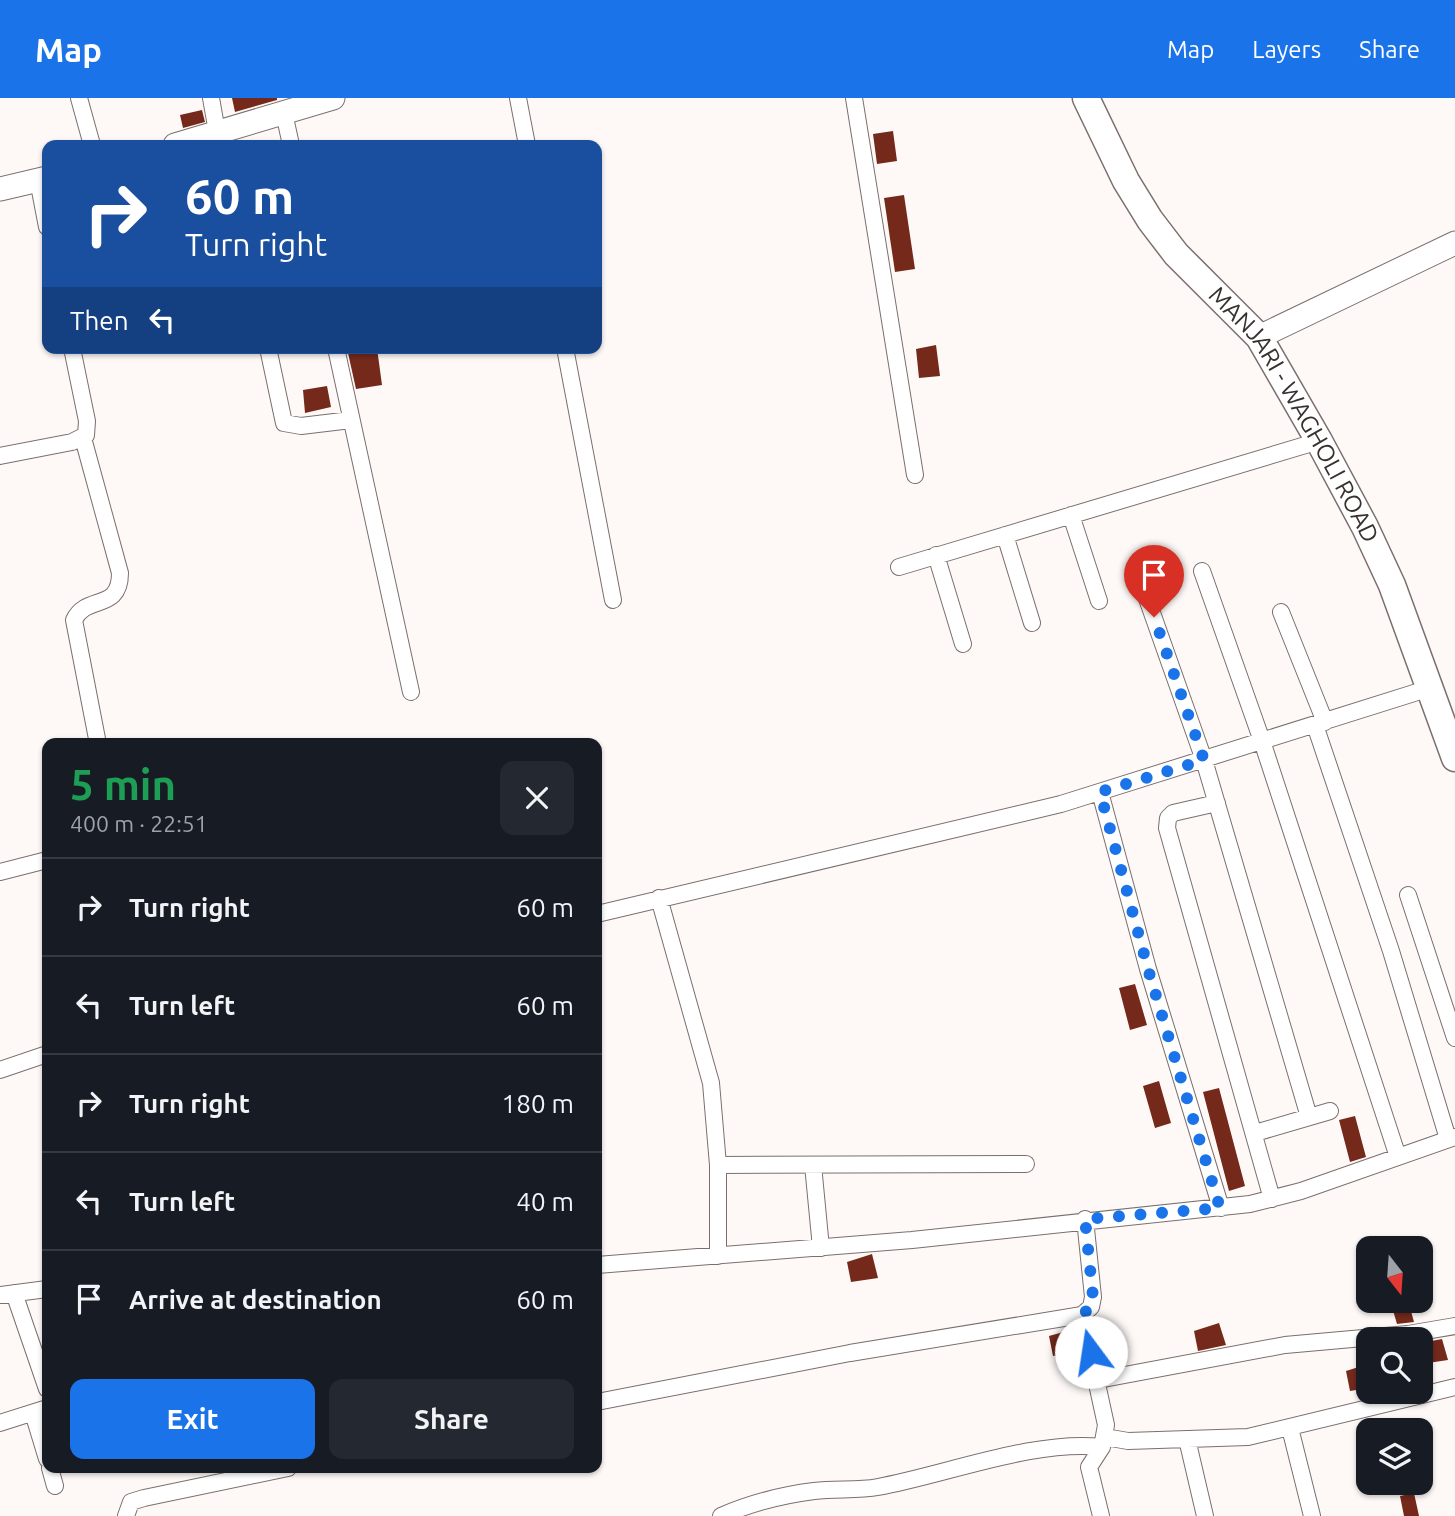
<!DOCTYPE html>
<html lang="en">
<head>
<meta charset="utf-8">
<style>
	:root { --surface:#171b24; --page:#242831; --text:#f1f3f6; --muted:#9ea1a6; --line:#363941; --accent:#1a73e8 }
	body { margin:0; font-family:Ubuntu,sans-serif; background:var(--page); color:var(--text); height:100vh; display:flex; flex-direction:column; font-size:26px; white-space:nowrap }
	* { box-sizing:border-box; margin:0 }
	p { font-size:23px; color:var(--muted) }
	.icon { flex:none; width:38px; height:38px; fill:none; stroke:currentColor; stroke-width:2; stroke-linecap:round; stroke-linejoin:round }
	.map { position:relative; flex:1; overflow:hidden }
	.drawer { position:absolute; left:42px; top:640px; width:560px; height:735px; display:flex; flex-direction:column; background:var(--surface); border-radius:14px; box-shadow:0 2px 5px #0004 }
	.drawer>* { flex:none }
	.hud { position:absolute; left:42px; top:42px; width:560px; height:214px; border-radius:14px; box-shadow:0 2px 5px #0004; background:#1a4fa0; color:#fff; overflow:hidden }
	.needle { width:46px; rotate:163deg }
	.buttons { position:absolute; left:1356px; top:1138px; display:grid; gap:14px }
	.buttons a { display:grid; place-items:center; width:77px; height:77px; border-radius:14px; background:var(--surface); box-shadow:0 2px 5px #0004; font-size:35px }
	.pin { position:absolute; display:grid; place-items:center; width:60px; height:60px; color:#fff; margin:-72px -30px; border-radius:50% 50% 50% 0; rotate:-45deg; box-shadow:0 0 7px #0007 }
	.pin .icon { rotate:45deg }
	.me { position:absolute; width:77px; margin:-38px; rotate:346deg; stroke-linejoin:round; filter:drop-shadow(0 0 5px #0008) }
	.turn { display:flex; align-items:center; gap:24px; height:147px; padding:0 28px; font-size:32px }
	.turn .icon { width:91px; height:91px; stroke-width:2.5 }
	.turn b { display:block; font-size:49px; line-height:60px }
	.then { display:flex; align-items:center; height:66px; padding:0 28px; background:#0003; gap:14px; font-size:26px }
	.round { display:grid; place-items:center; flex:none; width:74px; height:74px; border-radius:14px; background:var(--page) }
	.head { display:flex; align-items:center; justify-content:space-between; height:119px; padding:0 28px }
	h1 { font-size:42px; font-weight:700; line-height:52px; color:#1e9e55 }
	.action { display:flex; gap:14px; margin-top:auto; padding:14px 28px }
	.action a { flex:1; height:80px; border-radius:14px; background:var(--accent); color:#fff; font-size:28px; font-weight:700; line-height:80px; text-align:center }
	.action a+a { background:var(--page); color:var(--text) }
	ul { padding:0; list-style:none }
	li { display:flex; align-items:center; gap:21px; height:98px; padding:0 28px; border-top:2px solid var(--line) }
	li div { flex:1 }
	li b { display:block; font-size:26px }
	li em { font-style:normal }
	header { display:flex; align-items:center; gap:42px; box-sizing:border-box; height:98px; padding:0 35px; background:var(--accent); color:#fff }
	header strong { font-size:33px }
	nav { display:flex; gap:38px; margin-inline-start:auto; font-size:24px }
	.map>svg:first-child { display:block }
	.building { fill:#74291b }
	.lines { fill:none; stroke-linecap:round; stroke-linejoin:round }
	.street-casing { stroke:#7b6f6c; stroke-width:18 }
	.secondary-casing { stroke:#7b6f6c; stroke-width:25 }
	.primary-casing { stroke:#7b6f6c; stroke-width:29 }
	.street { stroke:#fff; stroke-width:16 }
	.secondary { stroke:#fff; stroke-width:23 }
	.primary { stroke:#fff; stroke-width:26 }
	.route { stroke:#1a73e8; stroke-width:12; stroke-dasharray:0 21.6 }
	.labels { text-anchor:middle; stroke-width:7; stroke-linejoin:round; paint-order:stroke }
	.street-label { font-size:24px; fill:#373130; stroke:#fff }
</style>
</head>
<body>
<header>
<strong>Map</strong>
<nav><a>Map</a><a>Layers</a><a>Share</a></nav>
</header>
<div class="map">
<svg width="1455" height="1418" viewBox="0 0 1455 1418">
	<rect width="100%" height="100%" fill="#fef9f7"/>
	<!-- building -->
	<path class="building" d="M 232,0 L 277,0 L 277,2 L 235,14 Z
		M 202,12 L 205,24 L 183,30 L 180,17 Z
		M 893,33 L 897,63 L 877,66 L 873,36 Z
		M 904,97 L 915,171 L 895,174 L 884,100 Z
		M 936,247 L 940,278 L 919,280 L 916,251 Z
		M 369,250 L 377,250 L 382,287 L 356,291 L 348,255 Z
		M 327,288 L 331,309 L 305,315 L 303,292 Z
		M 1135,886 L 1147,927 L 1130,932 L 1119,890 Z
		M 1159,983 L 1171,1025 L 1155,1030 L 1143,988 Z
		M 1219,990 L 1245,1088 L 1229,1093 L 1203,994 Z
		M 1355,1018 L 1366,1059 L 1350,1064 L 1339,1022 Z
		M 872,1156 L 878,1180 L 851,1184 L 847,1164 Z
		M 1390,1202 L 1408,1202 L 1414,1224 L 1397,1226 Z
		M 1219,1225 L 1226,1247 L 1198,1253 L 1194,1233 Z
		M 1074,1231 L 1079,1254 L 1053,1258 L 1049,1238 Z
		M 1442,1241 L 1448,1262 L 1421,1266 L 1421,1245 Z
		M 1368,1266 L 1368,1290 L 1350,1293 L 1346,1273 Z
		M 1414,1395 L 1419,1418 L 1404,1418 L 1400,1398 Z"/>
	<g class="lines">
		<!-- street casing -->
		<g class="street-casing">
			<path id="street" d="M 79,0 L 92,47
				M 211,0 L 217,34
				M 518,0 L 527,47
				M 854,0 L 915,377
				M 284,15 L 291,47
				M 38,82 L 47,129
				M 268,250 L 284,325 L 301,328 L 351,322
				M 336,250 L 411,594
				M 565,250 L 613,502
				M 83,340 L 120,475 C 120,514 86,496 74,522 L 98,646
				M 0,358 L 72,344 L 86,337 L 87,323 L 72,250
				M 1071,417 L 1099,503
				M 1005,437 L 1032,525
				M 936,457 L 963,546
				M 899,469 L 1319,343
				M 1202,473 L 1262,643 L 1398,1059
				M 1145,495 L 1204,662 L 1309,1019
				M 1281,514 L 1325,624
				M 1315,627 L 1391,853 L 1448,1041
				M 1100,694 L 1148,871 L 1221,1110
				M 1217,705 L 1173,715 L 1168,720 L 1167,730 L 1272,1101
				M 0,774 L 47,762
				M 1408,797 L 1455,940
				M 659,800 L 711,985 L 718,1067 L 718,1158
				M 597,816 L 1061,706 L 1430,590
				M 0,972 L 47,956
				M 1255,1035 L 1330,1013
				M 718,1067 L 1026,1066
				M 813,1067 L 821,1150
				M 597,1167 L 912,1142 L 1250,1106 L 1301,1093 L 1455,1039
				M 14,1195 L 47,1291
				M 0,1197 L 47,1191
				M 1082,1217 L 1106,1327 L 1102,1349 L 1089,1369 L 1101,1418
				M 1098,1282 L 1285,1247 L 1408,1236 L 1455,1228
				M 597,1304 L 850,1255 L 1082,1217 L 1091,1209 L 1093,1199 L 1085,1121
				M 33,1315 L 47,1361
				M 0,1325 L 47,1310
				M 1290,1330 L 1312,1418
				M 1105,1339 L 1128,1343 L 1248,1339 L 1455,1289
				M 1187,1341 L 1205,1418
				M 50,1370 L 55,1388
				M 126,1418 L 131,1404 L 144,1400 L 288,1370
				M 721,1418 C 751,1405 782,1397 814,1393 C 835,1390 857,1393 878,1389 C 945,1377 1035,1341 1102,1349"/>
		</g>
		<!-- secondary casing -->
		<g class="secondary-casing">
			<path id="secondary" d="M 175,47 L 333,0
				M 0,91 L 47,80
				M 1259,239 L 1455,145"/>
		</g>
		<!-- primary casing -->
		<g class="primary-casing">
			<g id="primary">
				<path id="s1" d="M 1086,0 L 1126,83 L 1150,122 L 1176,156 L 1259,239 L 1319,343 L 1365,429 L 1392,487 L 1455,660"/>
			</g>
		</g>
		<!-- street -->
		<use href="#street" class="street"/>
		<!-- secondary -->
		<use href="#secondary" class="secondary"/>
		<!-- primary -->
		<use href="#primary" class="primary"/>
	</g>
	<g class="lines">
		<!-- route -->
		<path class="route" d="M 1091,1254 L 1082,1217 L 1091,1209 L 1093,1199 L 1085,1121 L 1220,1110 L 1148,871 L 1100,694 L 1204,662 L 1154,519"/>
	</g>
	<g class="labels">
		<!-- street labels -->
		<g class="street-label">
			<text dy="8" stroke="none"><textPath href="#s1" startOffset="382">MANJARI - WAGHOLI ROAD</textPath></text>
		</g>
	</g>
</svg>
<div class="buttons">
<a><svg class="needle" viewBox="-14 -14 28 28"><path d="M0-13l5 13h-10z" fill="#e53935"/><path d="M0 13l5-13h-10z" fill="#9ea1a6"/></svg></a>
<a><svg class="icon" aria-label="search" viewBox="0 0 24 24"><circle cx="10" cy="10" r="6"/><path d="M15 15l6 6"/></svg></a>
<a><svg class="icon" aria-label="layers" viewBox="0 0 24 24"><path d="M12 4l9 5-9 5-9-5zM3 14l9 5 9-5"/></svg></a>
</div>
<div class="pin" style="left:1154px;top:519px;background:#d93025"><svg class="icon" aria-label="arrive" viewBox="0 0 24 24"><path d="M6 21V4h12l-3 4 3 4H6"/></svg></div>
<svg class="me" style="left:1091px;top:1254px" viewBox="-20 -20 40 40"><circle r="19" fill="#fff"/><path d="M0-13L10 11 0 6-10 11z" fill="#1a73e8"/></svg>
<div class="hud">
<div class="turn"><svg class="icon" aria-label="right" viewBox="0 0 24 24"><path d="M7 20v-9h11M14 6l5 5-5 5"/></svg><div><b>60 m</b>Turn right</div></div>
<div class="then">Then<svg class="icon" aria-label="left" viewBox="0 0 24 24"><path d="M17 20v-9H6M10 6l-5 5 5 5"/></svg></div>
</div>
<section class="drawer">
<div class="head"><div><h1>5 min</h1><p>400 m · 22:51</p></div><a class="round"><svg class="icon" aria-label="close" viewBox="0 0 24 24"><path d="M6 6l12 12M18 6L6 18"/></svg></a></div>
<ul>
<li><svg class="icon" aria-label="right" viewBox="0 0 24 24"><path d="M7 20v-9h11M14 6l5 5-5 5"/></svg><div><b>Turn right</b></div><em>60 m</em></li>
<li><svg class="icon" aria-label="left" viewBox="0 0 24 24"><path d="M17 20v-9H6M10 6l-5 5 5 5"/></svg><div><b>Turn left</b></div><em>60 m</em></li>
<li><svg class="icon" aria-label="right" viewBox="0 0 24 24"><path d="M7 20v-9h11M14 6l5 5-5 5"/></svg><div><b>Turn right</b></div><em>180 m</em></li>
<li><svg class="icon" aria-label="left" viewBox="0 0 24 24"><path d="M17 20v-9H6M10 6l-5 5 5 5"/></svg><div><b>Turn left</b></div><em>40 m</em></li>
<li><svg class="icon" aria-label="arrive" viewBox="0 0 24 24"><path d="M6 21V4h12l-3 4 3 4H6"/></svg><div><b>Arrive at destination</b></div><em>60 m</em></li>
</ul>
<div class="action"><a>Exit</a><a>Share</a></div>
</section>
</div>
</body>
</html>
